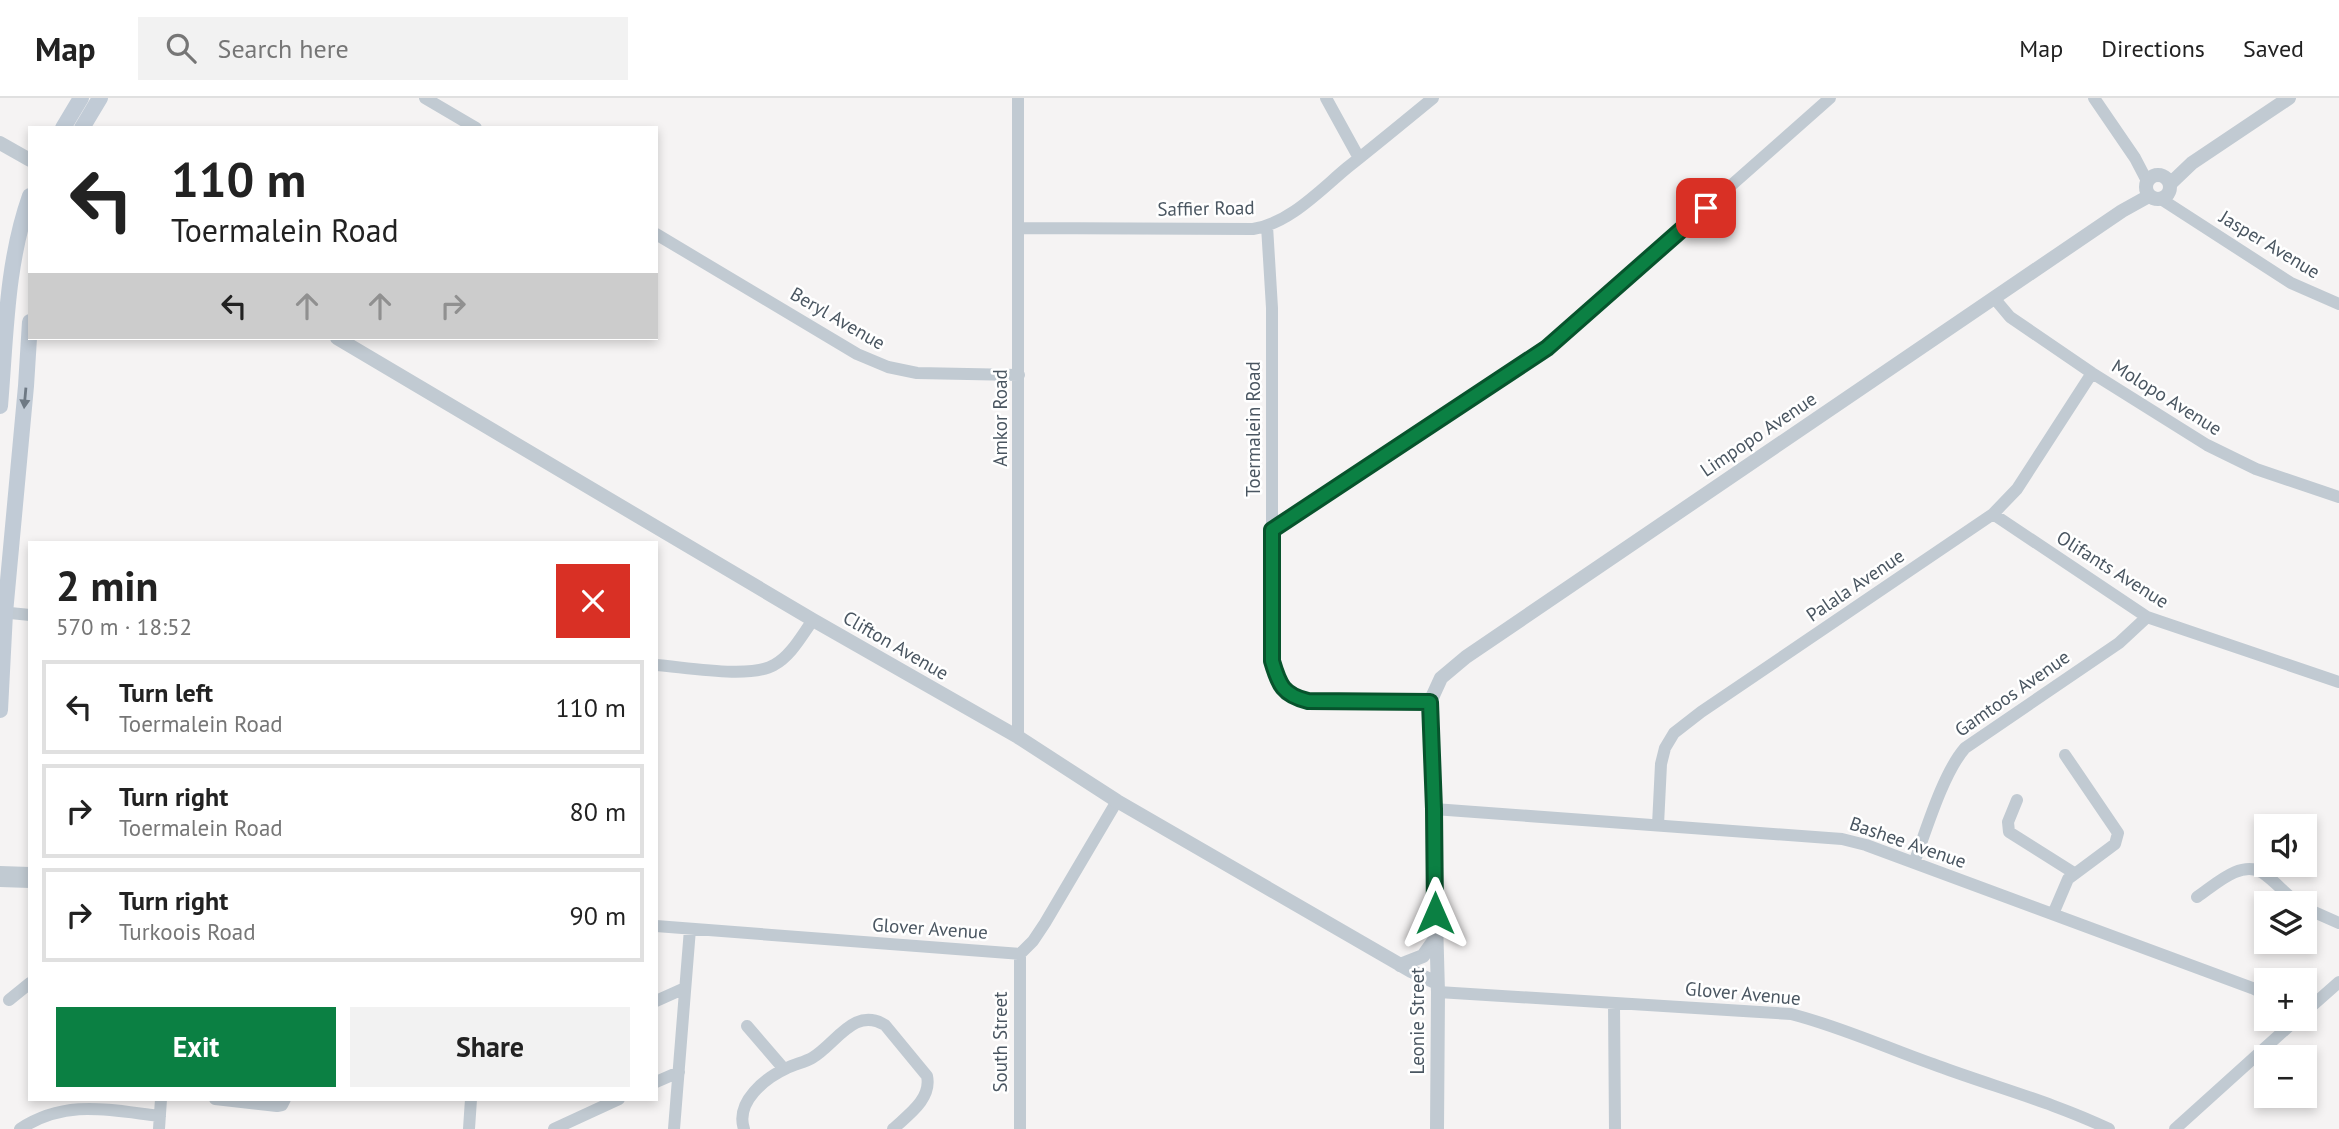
<!DOCTYPE html>
<html lang="en">
<head>
<meta charset="utf-8">
<style>
	:root { --surface:#fff; --page:#f2f2f2; --text:#222; --muted:#767676; --line:#e0e0e0; --accent:#0b8043 }
	body { margin:0; font-family:"PT Sans",sans-serif; background:var(--page); color:var(--text); height:100vh; display:flex; flex-direction:column; font-size:26px; white-space:nowrap }
	* { box-sizing:border-box; margin:0 }
	p { font-size:23px; color:var(--muted) }
	.icon { flex:none; width:38px; height:38px; fill:none; stroke:currentColor; stroke-width:2; stroke-linecap:round; stroke-linejoin:round }
	.map { position:relative; flex:1; overflow:hidden }
	.drawer { position:absolute; left:28px; top:443px; width:630px; height:560px; display:flex; flex-direction:column; background:var(--surface); border-radius:0px; box-shadow:0 4px 10px #0003 }
	.drawer>* { flex:none }
	.hud { position:absolute; left:28px; top:28px; width:630px; height:214px; border-radius:0px; box-shadow:0 4px 10px #0003; background:#fff; color:var(--text); overflow:hidden }
	.buttons { position:absolute; left:2254px; top:716px; display:grid; gap:14px }
	.buttons a { display:grid; place-items:center; width:63px; height:63px; border-radius:0px; background:var(--surface); box-shadow:0 4px 10px #0003; font-size:35px }
	.pin { position:absolute; display:grid; place-items:center; width:60px; height:60px; color:#fff; margin:-30px; border-radius:14px; box-shadow:0 4px 10px #0006 }
	.me { position:absolute; width:77px; margin:-38px; rotate:0deg; stroke-linejoin:round; filter:drop-shadow(0 0 5px #0008) }
	.turn { display:flex; align-items:center; gap:24px; height:147px; padding:0 28px; font-size:32px }
	.turn .icon { width:91px; height:91px; stroke-width:2.5 }
	.turn b { display:block; font-size:49px; line-height:60px }
	.lanes { display:flex; align-items:center; height:66px; padding:0 28px; background:#0003; justify-content:center; gap:35px; direction:ltr }
	.lanes .off { opacity:.35 }
	.round { display:grid; place-items:center; flex:none; width:74px; height:74px; border-radius:0px; background:var(--page) }
	.headline { display:flex; align-items:center; justify-content:space-between; height:119px; padding:0 28px }
	h1 { font-size:42px; font-weight:600; line-height:52px }
	.button { display:flex; gap:14px; margin-top:auto; padding:14px 28px }
	.button a { flex:1; height:80px; border-radius:0px; background:var(--accent); color:#fff; font-size:28px; font-weight:600; line-height:80px; text-align:center }
	.button a+a { background:var(--page); color:var(--text) }
	ul { padding:0; list-style:none }
	li { display:flex; align-items:center; gap:21px; height:94px; margin:0 14px 10px; padding:0 14px; border:4px solid var(--line); border-radius:0px }
	li div { flex:1 }
	li b { display:block; font-size:26px }
	li em { font-style:normal }
	header { display:flex; align-items:center; gap:42px; box-sizing:border-box; height:98px; padding:0 35px; background:var(--surface); border-bottom:2px solid var(--line) }
	header strong { font-size:33px }
	nav { display:flex; gap:38px; margin-inline-start:auto; font-size:24px }
	.search { width:490px; height:63px; background:var(--page); display:flex; align-items:center; gap:18px; box-sizing:border-box; padding:0 24px; border-radius:0px; color:var(--muted); font-size:26px }
	.map>svg:first-child { display:block }
	.lines { fill:none; stroke-linecap:round; stroke-linejoin:round }
	.minor { stroke:#c1cad2; stroke-width:12 }
	.tertiary { stroke:#c1cad2; stroke-width:14 }
	.secondary { stroke:#c1cbd6; stroke-width:16 }
	.oneway { fill:#6e7984 }
	.route-casing { stroke:#07532c; stroke-width:18 }
	.route { stroke:#0b8043; stroke-width:12 }
	.labels { text-anchor:middle; stroke-width:5; stroke-linejoin:round; paint-order:stroke }
	.street-label { font-size:19px; fill:#4a5661; stroke:#fff }
</style>
</head>
<body>
<header>
<strong>Map</strong>
<div class="search"><svg class="icon" aria-label="search" viewBox="0 0 24 24"><circle cx="10" cy="10" r="6"/><path d="M15 15l6 6"/></svg>Search here</div>
<nav><a>Map</a><a>Directions</a><a>Saved</a></nav>
</header>
<div class="map">
<svg width="2339" height="1031" viewBox="0 0 2339 1031">
	<rect width="100%" height="100%" fill="#f5f3f3"/>
	<g class="lines">
		<!-- minor -->
		<path class="minor" d="M 425,0 L 476,30
			M 1018,0 L 1018,639
			M 1326,0 L 1359,60
			M 2094,0 L 2135,60 L 2147,83
			M 2161,101 L 2291,185 L 2339,206
			M 1267,128 L 1272,210 L 1272,563 C 1279,587 1283,597 1308,603 L 1430,604
			M 1019,130 L 1253,131 C 1290,125 1320,92 1348,69 C 1377,46 1405,23 1433,0
			M 656,136 L 857,256 L 888,269 L 917,275 L 1019,277
			M 1994,200 L 2010,219 L 2092,275 L 2207,347 L 2256,371 L 2339,399
			M 1993,416 L 2147,519 L 2339,584
			M 1272,432 L 1547,250 L 1830,0
			M 0,514 L 30,517
			M 656,567 C 685,569 750,581 774,567 C 791,558 802,537 813,522
			M 2017,702 L 2008,724 L 2009,734 L 2074,775
			M 1434,711 L 1842,741 L 1866,747 L 2252,890 L 2266,897
			M 1658,727 L 1661,666 L 1665,650 L 1674,635 L 1701,614 L 1993,416 L 2017,391 L 2092,275
			M 1914,765 C 1926,733 1943,675 1965,650 L 2119,545 L 2147,519
			M 0,774 L 30,775
			M 0,783 L 30,784
			M 2197,799 C 2215,787 2241,761 2263,775 C 2276,784 2285,796 2298,805
			M 2305,810 L 2339,825
			M 2053,816 L 2068,781 L 2115,746 L 2118,735 L 2065,657
			M 656,828 L 1020,856 L 1033,843 L 1045,825 L 1117,703
			M 1020,856 L 1020,1031
			M 1438,894 L 1791,916 C 1842,929 1889,951 1938,968 C 1995,989 2055,1005 2109,1031
			M 9,902 L 30,885
			M 656,903 L 685,890
			M 1614,906 L 1615,1031
			M 2305,914 L 2339,884
			M 747,928 L 784,971
			M 656,984 L 679,974
			M 215,1001 L 277,1008 L 282,1007 L 285,1001
			M 20,1031 C 66,1001 108,1012 160,1018
			M 159,1031 L 161,1001
			M 469,1031 L 471,1001
			M 554,1031 L 619,1001
			M 674,1031 L 690,831
			M 744,1031 C 735,1004 765,980 787,970 C 795,966 805,964 812,960 C 836,946 854,908 885,927 L 927,978 C 932,1001 908,1017 893,1031
			M 2175,1031 L 2298,920"/>
		<!-- tertiary -->
		<path class="tertiary" d="M 0,45 L 30,62
			M2146 89a12 12 0 1 1 24 0a12 12 0 1 1-24 0Z
			M 2170,86 L 2192,65 L 2289,0
			M 337,240 L 813,522 L 1018,639 L 1117,703 L 1411,873 L 1437,885
			M 1400,867 L 1423,858 L 1435,841
			M 1437,1031 L 1438,894 L 1430,604 L 1441,580 L 1466,559 L 2122,113 L 2149,98"/>
		<!-- secondary -->
		<path class="secondary" d="M 63,30 L 81,0
			M 82,30 L 100,0
			M 0,308 C 6,237 6,166 30,98
			M 0,612 L 5,515 L 26,288 L 30,224"/>
	</g>
	<!-- one-way arrows -->
	<defs><path id="oneway-solid" d="M-6-.8H1V-3.2L6.5 0L1 3.2V.8H-6Z" transform="scale(1.75)"/></defs>
	<use class="oneway" href="#oneway-solid" transform="translate(25 300) rotate(95)"/>
	<g class="lines">
		<!-- route casing -->
		<g class="route-casing">
			<path id="route" d="M 1435,815 L 1434,711 L 1430,604 L 1308,603 C 1283,597 1279,587 1272,563 L 1272,432 L 1547,250 L 1706,110"/>
		</g>
		<!-- route -->
		<use href="#route" class="route"/>
	</g>
	<g class="labels">
		<!-- street labels -->
		<g class="street-label">
			<text transform="translate(1206 110) rotate(-1)" y="7">Saffier Road</text>
			<text transform="translate(2270 146) rotate(31)" y="7">Jasper Avenue</text>
			<text transform="translate(838 220) rotate(30)" y="7">Beryl Avenue</text>
			<text transform="translate(2167 299) rotate(32)" y="7">Molopo Avenue</text>
			<text transform="translate(1000 320) rotate(-90)" y="7">Amkor Road</text>
			<text transform="translate(1253 331) rotate(-90)" y="7">Toermalein Road</text>
			<text transform="translate(1758 336) rotate(-34)" y="7">Limpopo Avenue</text>
			<text transform="translate(2113 471) rotate(32)" y="7">Olifants Avenue</text>
			<text transform="translate(1855 487) rotate(-34)" y="7">Palala Avenue</text>
			<text transform="translate(896 547) rotate(30)" y="7">Clifton Avenue</text>
			<text transform="translate(2012 595) rotate(-35)" y="7">Gamtoos Avenue</text>
			<text transform="translate(1908 744) rotate(19)" y="7">Bashee Avenue</text>
			<text transform="translate(930 830) rotate(4)" y="7">Glover Avenue</text>
			<text transform="translate(1743 895) rotate(5)" y="7">Glover Avenue</text>
			<text transform="translate(1417 923) rotate(-90)" y="7">Leonie Street</text>
			<text transform="translate(1000 944) rotate(-90)" y="7">South Street</text>
		</g>
	</g>
</svg>
<div class="buttons">
<a><svg class="icon" aria-label="sound" viewBox="0 0 24 24"><path d="M4 9h4l5-4v14l-5-4H4zM17 9q2 3 0 6"/></svg></a>
<a><svg class="icon" aria-label="layers" viewBox="0 0 24 24"><path d="M12 4l9 5-9 5-9-5zM3 14l9 5 9-5"/></svg></a>
<a>+</a>
<a>−</a>
</div>
<div class="pin" style="left:1706px;top:110px;background:#d93025"><svg class="icon" aria-label="arrive" viewBox="0 0 24 24"><path d="M6 21V4h12l-3 4 3 4H6"/></svg></div>
<svg class="me" style="left:1435px;top:815px" viewBox="-20 -20 40 40"><path d="M0-17L14 15 0 8-14 15z" fill="#0b8043" stroke="#fff" stroke-width="4"/></svg>
<div class="hud">
<div class="turn"><svg class="icon" aria-label="left" viewBox="0 0 24 24"><path d="M17 20v-9H6M10 6l-5 5 5 5"/></svg><div><b>110 m</b>Toermalein Road</div></div>
<div class="lanes"><svg class="icon" aria-label="left" viewBox="0 0 24 24"><path d="M17 20v-9H6M10 6l-5 5 5 5"/></svg><svg class="icon off" aria-label="ahead" viewBox="0 0 24 24"><path d="M12 20V5M6 11l6-6 6 6"/></svg><svg class="icon off" aria-label="ahead" viewBox="0 0 24 24"><path d="M12 20V5M6 11l6-6 6 6"/></svg><svg class="icon off" aria-label="right" viewBox="0 0 24 24"><path d="M7 20v-9h11M14 6l5 5-5 5"/></svg></div>
</div>
<section class="drawer">
<div class="headline"><div><h1>2 min</h1><p>570 m · 18:52</p></div><a class="round" style="background:#d93025;color:#fff"><svg class="icon" aria-label="close" viewBox="0 0 24 24"><path d="M6 6l12 12M18 6L6 18"/></svg></a></div>
<ul>
<li><svg class="icon" aria-label="left" viewBox="0 0 24 24"><path d="M17 20v-9H6M10 6l-5 5 5 5"/></svg><div><b>Turn left</b><p>Toermalein Road</p></div><em>110 m</em></li>
<li><svg class="icon" aria-label="right" viewBox="0 0 24 24"><path d="M7 20v-9h11M14 6l5 5-5 5"/></svg><div><b>Turn right</b><p>Toermalein Road</p></div><em>80 m</em></li>
<li><svg class="icon" aria-label="right" viewBox="0 0 24 24"><path d="M7 20v-9h11M14 6l5 5-5 5"/></svg><div><b>Turn right</b><p>Turkoois Road</p></div><em>90 m</em></li>
</ul>
<div class="button"><a>Exit</a><a>Share</a></div>
</section>
</div>
</body>
</html>
